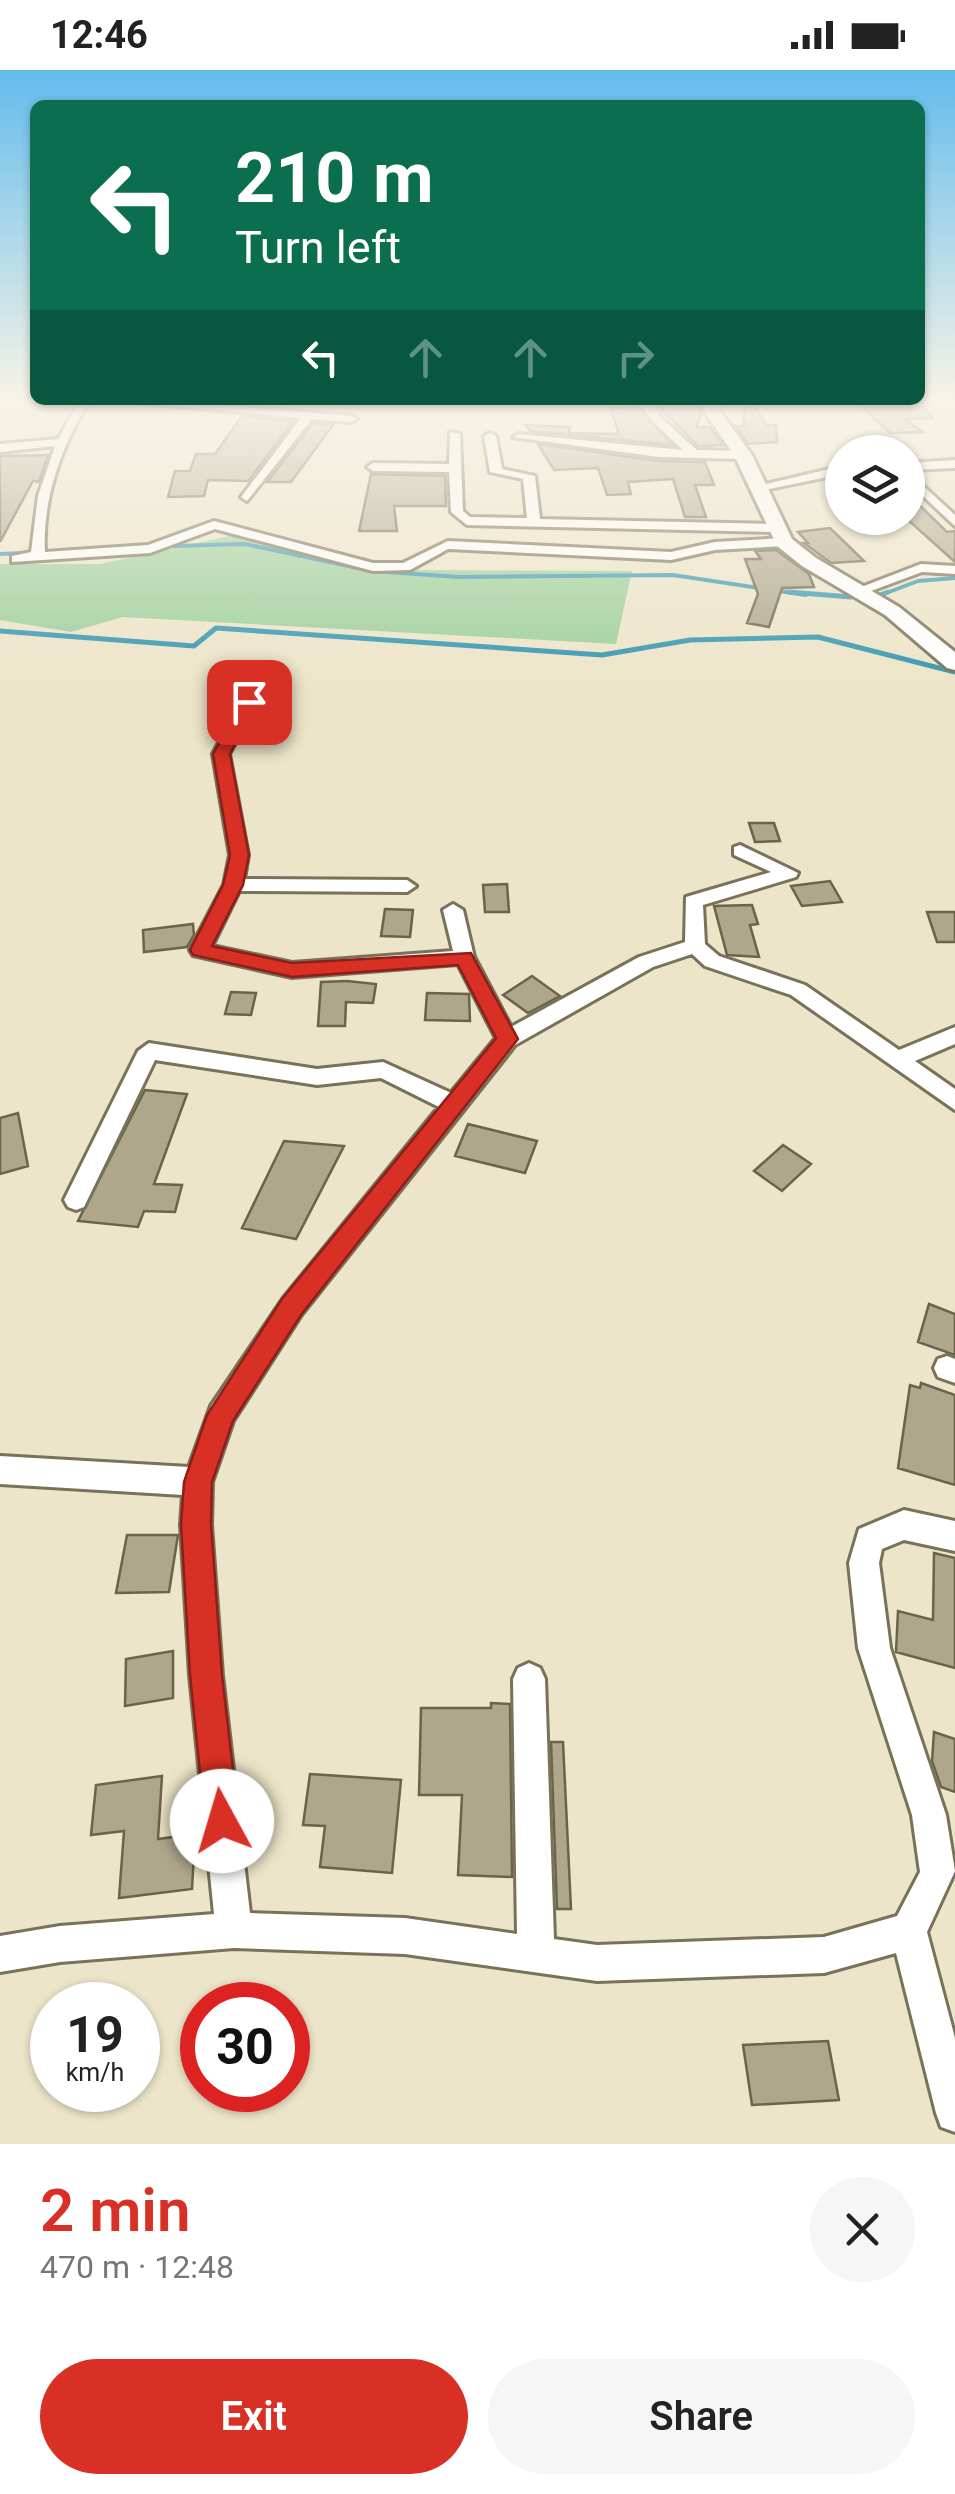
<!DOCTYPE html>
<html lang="en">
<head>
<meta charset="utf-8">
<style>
	:root { --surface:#fff; --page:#f6f6f6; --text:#222; --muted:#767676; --accent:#d93025 }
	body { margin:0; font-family:Roboto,sans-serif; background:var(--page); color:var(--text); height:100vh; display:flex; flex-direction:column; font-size:38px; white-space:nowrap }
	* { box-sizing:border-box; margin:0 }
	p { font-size:32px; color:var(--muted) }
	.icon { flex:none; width:55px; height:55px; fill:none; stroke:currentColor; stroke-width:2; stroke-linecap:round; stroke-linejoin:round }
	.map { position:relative; height:2074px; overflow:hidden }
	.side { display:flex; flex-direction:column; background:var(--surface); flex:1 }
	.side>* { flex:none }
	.banner { position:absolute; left:30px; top:30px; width:895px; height:305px; border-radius:15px; box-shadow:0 2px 8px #0004; background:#0b6e4f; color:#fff; overflow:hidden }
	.controls { position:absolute; left:825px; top:365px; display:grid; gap:20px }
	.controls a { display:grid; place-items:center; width:100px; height:100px; border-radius:50%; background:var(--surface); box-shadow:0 2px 8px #0004; font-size:50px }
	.speed { position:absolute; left:30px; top:1912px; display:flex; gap:20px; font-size:50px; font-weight:700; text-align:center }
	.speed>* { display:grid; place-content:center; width:130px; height:130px; border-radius:50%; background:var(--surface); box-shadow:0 2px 8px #0004; line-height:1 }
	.speed small { font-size:25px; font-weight:400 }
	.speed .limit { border:15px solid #d22; background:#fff; color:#111 }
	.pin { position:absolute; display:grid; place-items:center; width:85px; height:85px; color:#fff; margin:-42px; border-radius:20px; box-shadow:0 5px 15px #0006 }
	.me { position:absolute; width:110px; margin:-55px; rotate:354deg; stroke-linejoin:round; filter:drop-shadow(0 0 8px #0008) }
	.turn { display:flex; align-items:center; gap:35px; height:210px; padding:0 40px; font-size:45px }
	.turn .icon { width:130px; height:130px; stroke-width:2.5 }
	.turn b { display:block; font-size:70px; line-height:85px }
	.lanes { display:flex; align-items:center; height:95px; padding:0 40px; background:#0003; justify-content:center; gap:50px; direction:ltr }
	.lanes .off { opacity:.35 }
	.round { display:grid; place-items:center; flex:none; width:105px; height:105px; border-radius:52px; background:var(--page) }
	.head { display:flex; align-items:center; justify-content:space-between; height:170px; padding:0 40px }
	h1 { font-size:60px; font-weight:600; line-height:75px; color:var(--accent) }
	.action { display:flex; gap:20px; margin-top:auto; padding:20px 40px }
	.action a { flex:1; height:115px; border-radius:60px; background:var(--accent); color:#fff; font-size:40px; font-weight:600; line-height:115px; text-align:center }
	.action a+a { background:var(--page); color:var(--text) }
	.status { display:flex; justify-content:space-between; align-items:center; height:70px; padding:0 50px; background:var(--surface); direction:ltr }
	.status svg { height:28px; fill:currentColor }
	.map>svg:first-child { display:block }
	.green { fill:#9ccf9b }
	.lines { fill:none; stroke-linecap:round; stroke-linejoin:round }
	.stream-far1 { stroke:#3596b0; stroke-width:4 }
	.stream { stroke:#3596b0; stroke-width:5 }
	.building { fill:#afa78c; stroke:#6b634a; stroke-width:2.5 }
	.street-casing { stroke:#797158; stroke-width:6 }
	.secondary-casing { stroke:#797158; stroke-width:6 }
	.street { fill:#fff; fill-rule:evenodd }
	.secondary { fill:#fff; fill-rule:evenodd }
	.route { fill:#d93025; stroke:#8d1f18; stroke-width:2.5 }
</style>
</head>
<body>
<div class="status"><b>12:46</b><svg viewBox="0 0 49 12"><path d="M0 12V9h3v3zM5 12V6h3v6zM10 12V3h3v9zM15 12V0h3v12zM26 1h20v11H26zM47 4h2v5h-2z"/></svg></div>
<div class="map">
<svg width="955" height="2074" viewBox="0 0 955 2074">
	<rect width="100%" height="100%" fill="#ede5c9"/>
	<!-- green -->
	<path class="green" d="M 234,465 L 413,500 L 632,501 L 616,574 L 123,547 L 71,562 L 0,550 L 0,494 L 100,494 Z"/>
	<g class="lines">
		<!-- stream-far1 -->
		<path class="stream-far1" d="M 174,476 L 245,474 L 372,501 L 459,507 L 673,505 L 806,525
			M 0,484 L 25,483
			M 881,525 L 918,511 L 955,508"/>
		<!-- stream -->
		<path class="stream" d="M 789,522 L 851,527
			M 880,525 L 888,522
			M 0,561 L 194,576 L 216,558 L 602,585 L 690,570 L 818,567 L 955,602"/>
	</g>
	<!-- building -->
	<path class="building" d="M 744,330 L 751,330 L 766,355 L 776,355 L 777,372 L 748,374 L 736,356 L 744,356 Z
		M 854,330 L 919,330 L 933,348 L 905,349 L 923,362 L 890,363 Z
		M 656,334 L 700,334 L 701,344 L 696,357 L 710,357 L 723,375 L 698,376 Z
		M 639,337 L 672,375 L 530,361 L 526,355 L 570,357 L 569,363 L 619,364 L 610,338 Z
		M 242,346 L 293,352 L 248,411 L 208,410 L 204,426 L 168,427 L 175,401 L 190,401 L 196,384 L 215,384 Z
		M 313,353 L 333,355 L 291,412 L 267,412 Z
		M 538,374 L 658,391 L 705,392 L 714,415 L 695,415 L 706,447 L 685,447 L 673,409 L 628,412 L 631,424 L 607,425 L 598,398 L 554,400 Z
		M 48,385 L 39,412 L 33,411 L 0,472 L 0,386 Z
		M 371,404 L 445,406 L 446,436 L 394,436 L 397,461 L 359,461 Z
		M 908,424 L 947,462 L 955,461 L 955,492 L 908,450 Z
		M 830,458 L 864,491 L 831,493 L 804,473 L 808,473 L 798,462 Z
		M 776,480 L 809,504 L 814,517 L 782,518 L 769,557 L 747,553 L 758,524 L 745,489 L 761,489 L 755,481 Z
		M 749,753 L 774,753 L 780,771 L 755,772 Z
		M 830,811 L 842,832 L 802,836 L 791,816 Z
		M 507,814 L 509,842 L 485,842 L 483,815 Z
		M 752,835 L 758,854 L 750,855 L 759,887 L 727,885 L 714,836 Z
		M 385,839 L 413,840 L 410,867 L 381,866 Z
		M 927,842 L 955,842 L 955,872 L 937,872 Z
		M 193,854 L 194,865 L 187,877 L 144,882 L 143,860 Z
		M 532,906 L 560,926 L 528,943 L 503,925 Z
		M 347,911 L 376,914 L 373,933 L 346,932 L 345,956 L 318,956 L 321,912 Z
		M 231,922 L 256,923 L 251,945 L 225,944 Z
		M 427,923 L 469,924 L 470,951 L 425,950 Z
		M 145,1020 L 187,1024 L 154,1114 L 182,1115 L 175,1142 L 144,1141 L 138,1157 L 78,1151 Z
		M 18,1043 L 28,1096 L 0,1104 L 0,1048 Z
		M 468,1054 L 537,1071 L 525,1103 L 455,1086 Z
		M 284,1071 L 344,1076 L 296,1169 L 242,1158 Z
		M 783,1075 L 811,1094 L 782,1121 L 754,1101 Z
		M 929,1234 L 955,1244 L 955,1285 L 918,1272 Z
		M 921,1313 L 955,1325 L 955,1415 L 898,1398 L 910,1315 L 920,1318 Z
		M 127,1465 L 178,1465 L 169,1522 L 116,1523 Z
		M 934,1483 L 955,1488 L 955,1598 L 896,1582 L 898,1541 L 933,1550 Z
		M 173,1581 L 173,1628 L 125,1636 L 126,1589 Z
		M 491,1633 L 510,1634 L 512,1807 L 458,1805 L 462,1725 L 419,1725 L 421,1638 L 491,1638 Z
		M 934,1662 L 955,1669 L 955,1722 L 941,1717 L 932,1691 Z
		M 551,1672 L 563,1672 L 571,1839 L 557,1839 Z
		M 310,1704 L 401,1710 L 392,1803 L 320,1797 L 325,1756 L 303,1755 Z
		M 162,1706 L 158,1769 L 195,1764 L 192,1819 L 119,1828 L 124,1761 L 91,1765 L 96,1715 Z
		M 828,1971 L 839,2030 L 752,2035 L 743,1975 Z"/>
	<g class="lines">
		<!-- street casing -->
		<g class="street-casing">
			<path id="street" d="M 80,330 L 91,330 C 62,372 42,430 45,482 L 148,475 L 214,451 L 373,493 L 403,493 L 448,471 L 671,482 L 715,472 L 784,468 L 791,472 L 784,476 L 715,480 L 671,490 L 448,479 L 410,500 L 373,501 L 215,459 L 150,483 L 12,492 L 12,486 L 31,482 L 38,426 L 55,376 L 0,382 L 0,374 L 58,369 Z
				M 112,330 L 158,330 L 351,346 L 357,349 L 351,352 L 312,349 L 247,431 L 241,427 L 301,348 Z
				M 638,330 L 649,330 L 661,348 L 697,380 L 743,381 L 749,385 L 743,389 L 659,387 L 513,367 L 519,364 L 683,380 L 653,352 Z
				M 450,362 L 460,364 L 463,441 L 470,447 L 527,448 L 523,409 L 490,402 L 484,366 L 490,363 L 496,366 L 502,399 L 535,406 L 540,449 L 776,454 L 783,458 L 776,462 L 467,455 L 451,442 L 449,402 L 373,401 L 367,397 L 373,393 L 449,394 Z
				M 955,390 L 955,398 L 908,400 L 908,393 Z
				M 842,396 L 842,404 L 759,421 L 753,417 Z
				M 908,402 L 955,445 L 955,456 L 908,412 Z
				M 921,494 L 955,496 L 955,504 L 922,502 L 863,524 L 851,521 Z
				M 249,627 L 257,632 L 229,684 L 248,785 L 244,809 L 407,810 L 416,816 L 407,822 L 239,821 L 212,876 L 292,893 L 453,881 L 443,840 L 453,834 L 463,840 L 474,887 L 511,957 L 639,887 L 685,872 L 686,827 L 771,802 L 734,785 L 734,777 L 740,775 L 798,803 L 796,807 L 703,835 L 705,874 L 719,886 L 805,915 L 899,980 L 955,957 L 955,974 L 915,991 L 955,1019 L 955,1040 L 791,925 L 705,896 L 692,884 L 653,897 L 515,975 L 301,1245 L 233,1351 L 212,1412 L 211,1455 L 222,1605 L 250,1843 L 405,1848 L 517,1864 L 513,1609 L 518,1598 L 529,1593 L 540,1598 L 545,1609 L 554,1869 L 597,1875 L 824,1867 L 897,1846 L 920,1802 L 912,1745 L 858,1578 L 849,1493 L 859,1459 L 904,1440 L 955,1451 L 955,1481 L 904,1470 L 882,1479 L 879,1493 L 890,1578 L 946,1745 L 955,1801 L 927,1862 L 955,1968 L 955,2062 L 941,2057 L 936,2043 L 896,1883 L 824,1903 L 597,1911 L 405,1884 L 234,1878 L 60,1892 L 0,1902 L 0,1866 L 60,1856 L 214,1844 L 190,1605 L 181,1455 L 183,1425 L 0,1414 L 0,1386 L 189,1397 L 211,1336 L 283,1229 L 439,1037 L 381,1008 L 317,1015 L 155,990 L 84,1137 L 76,1140 L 68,1137 L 64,1130 L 138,981 L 149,973 L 317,999 L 383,992 L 451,1023 L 496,968 L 458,894 L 292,907 L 193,885 L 190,880 L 224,815 L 230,785 L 213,684 L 241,632 Z
				M 947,1286 L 955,1289 L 955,1313 L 938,1307 L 934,1298 L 938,1289 Z"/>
		</g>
		<!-- secondary casing -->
		<g class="secondary-casing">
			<path id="secondary" d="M 703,330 L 719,330 L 720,341 L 752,385 L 792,469 L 816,488 L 899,537 L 955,582 L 955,600 L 947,598 L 885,545 L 802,496 L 777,476 L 734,385 L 704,341 Z"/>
		</g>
		<!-- street -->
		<use href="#street" class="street"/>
		<!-- secondary -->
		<use href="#secondary" class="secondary"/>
	</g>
	<!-- sky -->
	<linearGradient id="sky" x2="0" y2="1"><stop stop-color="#63bcec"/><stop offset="0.53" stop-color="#f7f3e7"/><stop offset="1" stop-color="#f7f3e7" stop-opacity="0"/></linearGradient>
	<rect width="955" height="618" fill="url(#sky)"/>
	<!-- route -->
	<path class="route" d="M 243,629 L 257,632 L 230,684 L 249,785 L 243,815 L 212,876 L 292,893 L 471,883 L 518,969 L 301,1245 L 233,1351 L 212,1412 L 211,1454 L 222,1605 L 239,1751 L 234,1763 L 222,1768 L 210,1763 L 205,1751 L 190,1605 L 181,1454 L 184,1412 L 207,1345 L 282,1229 L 496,968 L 458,895 L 292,907 L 193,885 L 190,880 L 223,815 L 230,785 L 213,684 Z"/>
</svg>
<div class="controls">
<a><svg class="icon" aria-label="layers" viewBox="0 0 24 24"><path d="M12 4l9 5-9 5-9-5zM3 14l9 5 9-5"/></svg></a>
</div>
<div class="speed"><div>19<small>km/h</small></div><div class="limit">30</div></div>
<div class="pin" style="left:249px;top:632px;background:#d93025"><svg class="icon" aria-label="arrive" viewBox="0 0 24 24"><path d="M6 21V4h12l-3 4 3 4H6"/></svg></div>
<svg class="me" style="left:222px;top:1751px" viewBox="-20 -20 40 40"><circle r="19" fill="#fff"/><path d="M0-13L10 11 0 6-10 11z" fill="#d93025"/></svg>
<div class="banner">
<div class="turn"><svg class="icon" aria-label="left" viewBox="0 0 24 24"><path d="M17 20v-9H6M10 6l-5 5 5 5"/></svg><div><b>210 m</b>Turn left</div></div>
<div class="lanes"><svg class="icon" aria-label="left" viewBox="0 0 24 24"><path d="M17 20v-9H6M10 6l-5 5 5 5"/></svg><svg class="icon off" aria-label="ahead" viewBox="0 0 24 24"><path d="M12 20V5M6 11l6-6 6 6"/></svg><svg class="icon off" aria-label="ahead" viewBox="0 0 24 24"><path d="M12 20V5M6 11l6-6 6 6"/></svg><svg class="icon off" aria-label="right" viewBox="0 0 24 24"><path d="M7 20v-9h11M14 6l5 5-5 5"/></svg></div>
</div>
</div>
<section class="side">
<div class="head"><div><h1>2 min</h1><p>470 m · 12:48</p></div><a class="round"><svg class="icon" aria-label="close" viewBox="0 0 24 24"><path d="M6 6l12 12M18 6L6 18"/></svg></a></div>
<div class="action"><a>Exit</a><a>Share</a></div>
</section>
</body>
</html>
